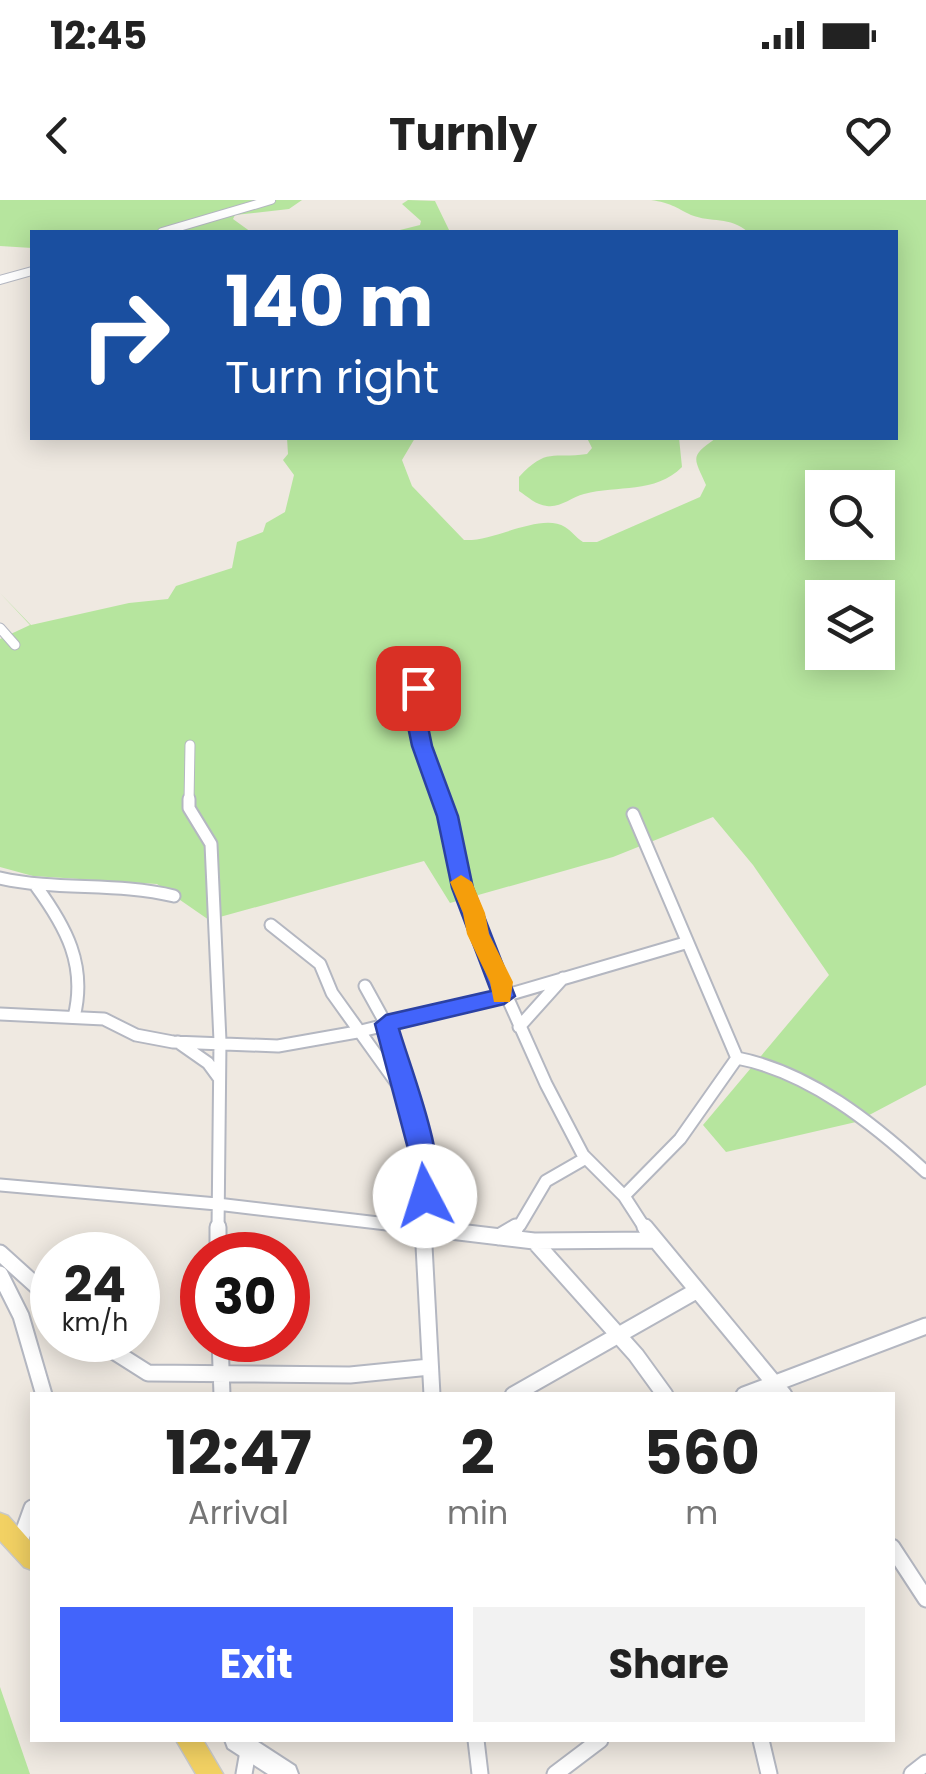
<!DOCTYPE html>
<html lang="en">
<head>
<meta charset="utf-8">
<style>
	:root { --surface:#fff; --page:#f2f2f2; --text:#222; --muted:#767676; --accent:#4264fb }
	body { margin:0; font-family:Poppins,sans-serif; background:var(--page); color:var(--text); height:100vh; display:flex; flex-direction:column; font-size:38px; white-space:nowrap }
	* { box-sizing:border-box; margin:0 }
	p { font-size:32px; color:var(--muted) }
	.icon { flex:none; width:55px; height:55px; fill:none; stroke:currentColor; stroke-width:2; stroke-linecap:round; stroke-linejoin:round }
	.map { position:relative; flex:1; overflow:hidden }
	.sheet { position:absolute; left:30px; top:1192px; width:865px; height:350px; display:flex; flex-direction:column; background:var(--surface); border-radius:0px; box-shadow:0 5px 25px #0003 }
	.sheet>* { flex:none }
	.banner { position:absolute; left:30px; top:30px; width:868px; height:210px; border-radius:0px; box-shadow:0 5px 25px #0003; background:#1a4fa0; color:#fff; overflow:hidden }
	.fabs { position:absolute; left:805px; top:270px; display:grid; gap:20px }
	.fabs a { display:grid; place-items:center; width:90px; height:90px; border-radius:0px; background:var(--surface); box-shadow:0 5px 25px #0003; font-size:50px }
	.speed { position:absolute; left:30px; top:1032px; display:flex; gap:20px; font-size:50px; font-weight:700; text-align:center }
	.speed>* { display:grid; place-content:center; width:130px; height:130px; border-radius:50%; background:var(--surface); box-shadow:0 5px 25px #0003; line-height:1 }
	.speed small { font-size:25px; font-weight:400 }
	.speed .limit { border:15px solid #d22; background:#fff; color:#111 }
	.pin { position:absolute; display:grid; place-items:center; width:85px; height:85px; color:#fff; margin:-42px; border-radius:20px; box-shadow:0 5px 15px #0006 }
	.me { position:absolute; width:110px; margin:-55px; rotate:355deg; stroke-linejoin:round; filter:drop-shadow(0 0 8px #0008) }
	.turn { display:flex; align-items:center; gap:35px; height:210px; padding:0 30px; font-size:45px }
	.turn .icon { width:130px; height:130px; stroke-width:2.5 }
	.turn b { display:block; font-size:70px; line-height:85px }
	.eta { display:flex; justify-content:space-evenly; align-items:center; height:170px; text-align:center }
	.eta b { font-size:60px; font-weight:700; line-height:70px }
	.primary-button { display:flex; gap:20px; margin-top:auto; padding:20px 30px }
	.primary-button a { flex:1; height:115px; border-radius:0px; background:var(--accent); color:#fff; font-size:40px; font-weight:700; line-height:115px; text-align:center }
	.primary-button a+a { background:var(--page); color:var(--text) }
	.status { display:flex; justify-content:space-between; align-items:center; height:70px; padding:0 50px; background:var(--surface); direction:ltr }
	.status svg { height:28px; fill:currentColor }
	header { display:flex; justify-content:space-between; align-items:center; height:130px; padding:0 30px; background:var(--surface); font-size:45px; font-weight:700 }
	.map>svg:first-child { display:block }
	.green { fill:#b6e59e; fill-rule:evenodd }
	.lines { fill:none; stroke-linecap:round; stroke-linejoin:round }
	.street-far3-casing { stroke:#b4b7c1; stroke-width:10 }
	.street-far2-casing { stroke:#b4b7c1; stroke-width:11 }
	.street-far1-casing { stroke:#b4b7c1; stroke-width:15 }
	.street-casing { stroke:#b4b7c1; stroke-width:19 }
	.secondary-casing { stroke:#b4b7c1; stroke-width:4 }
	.primary-casing { stroke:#c9c9c9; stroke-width:3 }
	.street-far3 { stroke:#fff; stroke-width:8 }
	.street-far2 { stroke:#fff; stroke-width:9 }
	.street-far1 { stroke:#fff; stroke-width:11 }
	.street { stroke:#fff; stroke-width:15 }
	.secondary { fill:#fff; fill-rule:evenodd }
	.primary { fill:#f2d163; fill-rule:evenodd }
	.route { fill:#4264fb; stroke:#2b41a3; stroke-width:2.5 }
	.slow { fill:#f59e0b }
</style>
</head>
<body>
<div class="status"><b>12:45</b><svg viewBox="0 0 49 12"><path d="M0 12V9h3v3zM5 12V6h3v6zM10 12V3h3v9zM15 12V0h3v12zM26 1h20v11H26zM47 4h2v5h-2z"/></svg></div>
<header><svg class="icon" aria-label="back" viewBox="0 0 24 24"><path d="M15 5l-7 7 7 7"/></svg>Turnly<svg class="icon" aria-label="heart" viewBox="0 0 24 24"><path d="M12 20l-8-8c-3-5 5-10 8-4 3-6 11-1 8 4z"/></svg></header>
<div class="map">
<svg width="926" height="1574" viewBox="0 0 926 1574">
	<rect width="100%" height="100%" fill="#efe9e1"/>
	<!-- green -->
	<path class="green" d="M 0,0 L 302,0 L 289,9 L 235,15 L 233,19 L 251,32 L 32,32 L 32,48 L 0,46 Z
		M 408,0 L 435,1 L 450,32 L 392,32 L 420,25 L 421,21 L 402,4 Z
		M 651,0 L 926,0 L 926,885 L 856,922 L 726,952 L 703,925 L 829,775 L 753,665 L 713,617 L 613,657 L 450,703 L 424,661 L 209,720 L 157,684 L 33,676 L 0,667 L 0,439 L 30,425 L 0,393 L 31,425 L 129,403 L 168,399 L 176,386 L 232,368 L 237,342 L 263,332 L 266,323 L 285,312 L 294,275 L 283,260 L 288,254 L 287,238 L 415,238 L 402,260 L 412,286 L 464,340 C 494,342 541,312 565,327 C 572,331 576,338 583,342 L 597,342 L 700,297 L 706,285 C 693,256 690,257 716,238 L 895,238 L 895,32 L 748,32 C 730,16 711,23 691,15 C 675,7 671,3 651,0 ZM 822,288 L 878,288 L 878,342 L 822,342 ZM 822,398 L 878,398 L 878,452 L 822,452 Z
		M 587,238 L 679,238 L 682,267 C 655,294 618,285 584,294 C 572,297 560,308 547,306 C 536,305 528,297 519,291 L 519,277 C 547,247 552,259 587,254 L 592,248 Z
		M 0,1487 L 30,1574 L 0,1574 Z"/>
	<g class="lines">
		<!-- street-far3 casing -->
		<g class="street-far3-casing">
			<path id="street-far3" d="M 162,32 L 271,0
				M 0,80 L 32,71"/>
		</g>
		<!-- street-far2 casing -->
		<g class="street-far2-casing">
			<path id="street-far2" d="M 0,428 L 15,445
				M 418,488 C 409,527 428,566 442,602
				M 189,602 L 190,545"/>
		</g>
		<!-- street-far1 casing -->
		<g class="street-far1-casing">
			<path id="street-far1" d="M 189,599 L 189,608 L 211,644 L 220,841 L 218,1030
				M 441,599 L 474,723 L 546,884 L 583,955 L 624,996 L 646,1030
				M 0,678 C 57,691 117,682 174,696
				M 36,686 C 66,727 87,765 74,817
				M 271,725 L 320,764 L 332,793 L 403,892
				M 365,786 L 386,824 L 425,964 L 423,1030
				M 0,814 L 104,819 L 136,835 L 173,842 L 278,846 L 357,832 L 504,796 L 685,743
				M 519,827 L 563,778
				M 178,842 L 208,863 L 219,878
				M 737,858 C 809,872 873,923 926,972
				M 0,985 L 217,1004 L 438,1030
				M 624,996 L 680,939 L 737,858 L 633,614
				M 512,1030 L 520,1025 L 546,981 L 586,958"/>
		</g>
		<!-- street casing -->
		<g class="street-casing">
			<path id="street" d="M 417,1027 L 534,1041 L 653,1040
				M 423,1027 L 432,1195
				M 645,1027 L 784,1195
				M 499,1037 L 516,1027
				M 534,1041 L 636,1155 L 665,1195
				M 0,1053 L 52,1100
				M 218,1055 L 218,1027
				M 0,1074 L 21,1116 L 44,1195
				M 96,1140 L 148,1173 L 350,1175 L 430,1167
				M 220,1140 L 222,1195
				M 513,1195 L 696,1091
				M 744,1195 L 926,1126
				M 19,1344 L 32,1308
				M 892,1347 L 926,1399
				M 476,1540 L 480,1574
				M 761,1540 L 769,1574
				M 244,1574 L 250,1540
				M 555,1574 L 600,1540
				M 912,1574 L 926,1563"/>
		</g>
		<!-- secondary casing -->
		<g class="secondary-casing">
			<path id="secondary" d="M 225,1540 L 255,1540 L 295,1566 L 298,1574 L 268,1574 L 228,1548 Z"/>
		</g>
		<!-- primary casing -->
		<g class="primary-casing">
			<path id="primary" d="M 0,1313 L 8,1316 L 32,1343 L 32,1370 L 24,1367 L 0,1341 Z
				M 176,1540 L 203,1540 L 223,1574 L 196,1574 Z"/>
		</g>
		<!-- street-far3 -->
		<use href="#street-far3" class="street-far3"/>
		<!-- street-far2 -->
		<use href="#street-far2" class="street-far2"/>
		<!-- street-far1 -->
		<use href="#street-far1" class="street-far1"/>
		<!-- street -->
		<use href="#street" class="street"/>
		<!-- secondary -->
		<use href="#secondary" class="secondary"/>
		<!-- primary -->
		<use href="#primary" class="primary"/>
	</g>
	<!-- route -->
	<path class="route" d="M 418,483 L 427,488 L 425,512 L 432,546 L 458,616 L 473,688 L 515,796 L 504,804 L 399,829 C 410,867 451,969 434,1003 L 425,1006 L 416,1003 L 412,996 L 412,964 L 375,824 L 386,815 L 491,791 L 452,688 L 437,616 L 412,546 L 405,512 L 408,488 Z"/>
	<!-- slow -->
	<path class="slow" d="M 461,675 L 472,682 L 485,713 L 489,734 L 513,782 L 510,802 L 494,802 L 490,782 L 467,734 L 463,713 L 450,682 Z"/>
</svg>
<div class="fabs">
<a><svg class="icon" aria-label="search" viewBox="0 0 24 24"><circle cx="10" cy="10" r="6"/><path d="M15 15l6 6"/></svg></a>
<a><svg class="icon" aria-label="layers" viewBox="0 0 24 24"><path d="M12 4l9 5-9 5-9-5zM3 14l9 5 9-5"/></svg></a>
</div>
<div class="speed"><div>24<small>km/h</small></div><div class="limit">30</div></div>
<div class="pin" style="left:418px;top:488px;background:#d93025"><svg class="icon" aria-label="arrive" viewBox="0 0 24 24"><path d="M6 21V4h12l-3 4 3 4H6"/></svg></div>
<svg class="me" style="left:425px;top:996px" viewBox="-20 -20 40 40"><circle r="19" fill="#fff"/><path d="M0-13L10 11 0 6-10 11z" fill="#4264fb"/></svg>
<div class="banner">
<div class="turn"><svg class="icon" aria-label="right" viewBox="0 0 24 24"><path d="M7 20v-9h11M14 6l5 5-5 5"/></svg><div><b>140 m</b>Turn right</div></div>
</div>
<section class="sheet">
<div class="eta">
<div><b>12:47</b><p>Arrival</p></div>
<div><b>2</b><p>min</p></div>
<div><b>560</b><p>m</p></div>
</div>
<div class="primary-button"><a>Exit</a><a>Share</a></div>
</section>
</div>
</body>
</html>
